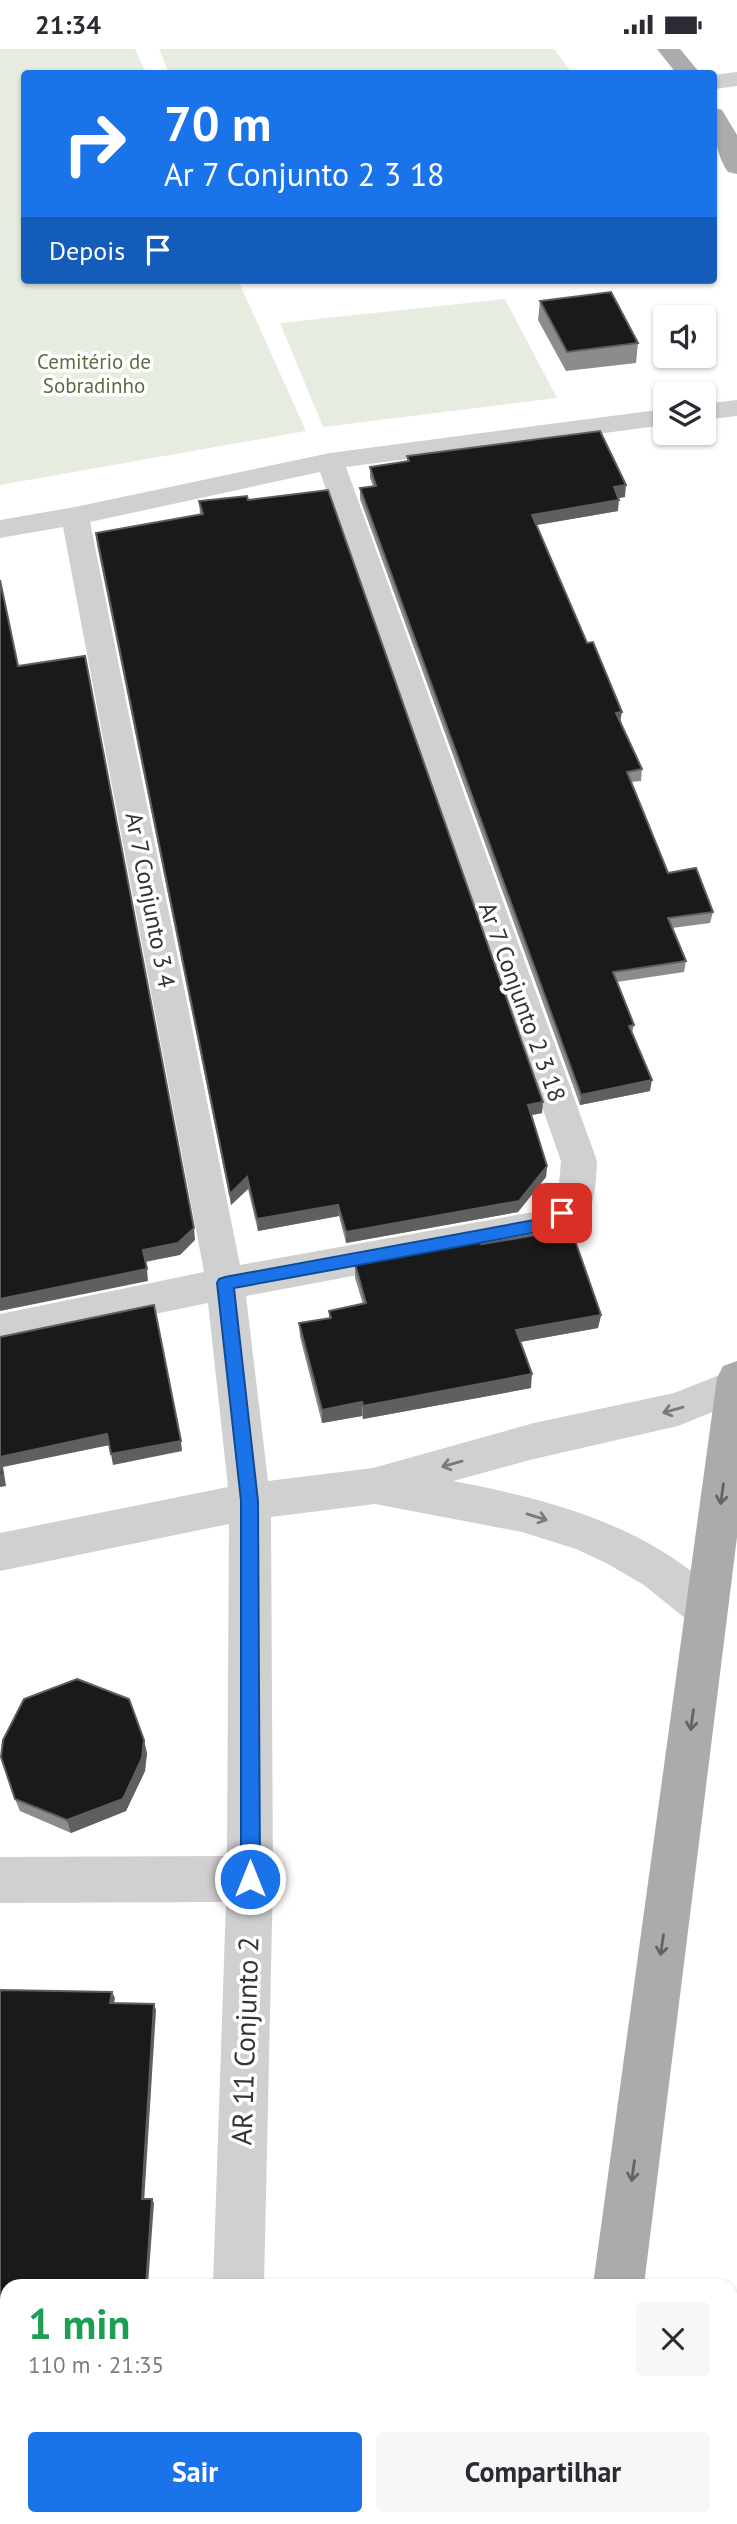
<!DOCTYPE html>
<html lang="pt">
<head>
<meta charset="utf-8">
<style>
	:root { --surface:#fff; --page:#f7f7f7; --text:#2b2b33; --muted:#7c7c81; --accent:#1a73e8 }
	body { margin:0; font-family:"PT Sans",sans-serif; background:var(--page); color:var(--text); height:100vh; display:flex; flex-direction:column; font-size:26px; white-space:nowrap }
	* { box-sizing:border-box; margin:0 }
	p { font-size:23px; color:var(--muted) }
	.icon { flex:none; width:38px; height:38px; fill:none; stroke:currentColor; stroke-width:2; stroke-linecap:round; stroke-linejoin:round }
	.map { position:relative; flex:1; overflow:hidden }
	.drawer { position:absolute; left:0px; top:2230px; width:738px; height:247px; display:flex; flex-direction:column; background:var(--surface); border-radius:21px 21px 0 0; box-shadow:0 2px 5px #0004 }
	.drawer>* { flex:none }
	.guide { position:absolute; left:21px; top:21px; width:696px; height:214px; border-radius:7px; box-shadow:0 2px 5px #0004; background:#1a73e8; color:#fff; overflow:hidden }
	.tools { position:absolute; left:653px; top:256px; display:grid; gap:14px }
	.tools a { display:grid; place-items:center; width:63px; height:63px; border-radius:7px; background:var(--surface); box-shadow:0 2px 5px #0004; font-size:35px }
	.pin { position:absolute; display:grid; place-items:center; width:60px; height:60px; color:#fff; margin:-30px; border-radius:14px; box-shadow:0 4px 10px #0006 }
	.me { position:absolute; width:77px; margin:-38px; rotate:0deg; stroke-linejoin:round; filter:drop-shadow(0 0 5px #0008) }
	.turn { display:flex; align-items:center; gap:24px; height:147px; padding:0 28px; font-size:32px }
	.turn .icon { width:91px; height:91px; stroke-width:2.5 }
	.turn b { display:block; font-size:49px; line-height:60px }
	.then { display:flex; align-items:center; height:66px; padding:0 28px; background:#0003; gap:14px; font-size:26px }
	.round { display:grid; place-items:center; flex:none; width:74px; height:74px; border-radius:7px; background:var(--page) }
	.overview { display:flex; align-items:center; justify-content:space-between; height:119px; padding:0 28px }
	h1 { font-size:42px; font-weight:800; line-height:52px; color:#1e9e55 }
	.cta { display:flex; gap:14px; margin-top:auto; padding:14px 28px }
	.cta a { flex:1; height:80px; border-radius:7px; background:var(--accent); color:#fff; font-size:28px; font-weight:800; line-height:80px; text-align:center }
	.cta a+a { background:var(--page); color:var(--text) }
	.status { display:flex; justify-content:space-between; align-items:center; height:49px; padding:0 35px; background:var(--surface); direction:ltr }
	.status svg { height:19px; fill:currentColor }
	.map>svg:first-child { display:block }
	.green { fill:#e6ecdf }
	.lines { fill:none; stroke-linecap:round; stroke-linejoin:round }
	.minor { fill:#d0d0d0; fill-rule:evenodd }
	.major { fill:#ababab; fill-rule:evenodd }
	.wall { fill:#8c8c8c }
	.shaded-wall { fill:#5f5f5f }
	.building { fill:#1a1a1a; stroke:#5f5f5f; stroke-width:2 }
	.oneway { stroke:#7a7a7a }
	.oneway2 { stroke:#636363 }
	.route { fill:#1a73e8; stroke:#114b97; stroke-width:2 }
	.labels { text-anchor:middle; stroke-width:7; stroke-linejoin:round; paint-order:stroke }
	.far-park-label { font-size:21px; fill:#56703f; stroke:#fff }
	.street-label { font-size:24px; fill:#333; stroke:#fff }
	.near-street-label { font-size:28px; fill:#333; stroke:#fff }
</style>
</head>
<body>
<div class="status"><b>21:34</b><svg viewBox="0 0 49 12"><path d="M0 12V9h3v3zM5 12V6h3v6zM10 12V3h3v9zM15 12V0h3v12zM26 1h20v11H26zM47 4h2v5h-2z"/></svg></div>
<div class="map">
<svg width="737" height="2475" viewBox="0 0 737 2475">
	<rect width="100%" height="100%" fill="#fff"/>
	<!-- green -->
	<path class="green" d="M 0,0 L 135,0 L 146,24 L 24,24 L 24,231 L 238,231 L 306,382 L 0,436 Z
		M 159,0 L 554,0 L 572,24 L 169,24 Z
		M 505,250 L 557,349 L 323,378 L 280,274 Z"/>
	<g class="lines">
		<!-- minor -->
		<path class="minor" d="M 737,23 L 737,37 L 714,40 L 714,26 Z
			M 737,351 L 737,367 L 704,371 L 704,355 Z
			M 665,360 L 665,376 L 346,418 L 597,1112 C 595,1154 594,1175 549,1190 L 246,1247 L 268,1432 L 373,1419 L 534,1374 L 674,1344 L 737,1319 L 737,1353 L 678,1377 L 534,1410 L 453,1432 C 538,1448 628,1471 696,1526 C 710,1537 721,1545 728,1561 L 722,1575 L 707,1581 L 692,1575 L 644,1536 L 606,1514 L 576,1500 L 522,1483 L 375,1455 L 271,1468 L 273,1830 L 264,2236 L 213,2236 L 226,1853 L 0,1854 L 0,1808 L 227,1807 L 229,1475 L 0,1522 L 0,1484 L 228,1438 L 208,1254 L 0,1297 L 0,1265 L 204,1223 L 63,478 L 0,489 L 0,471 L 75,458 L 330,404 ZM 320,423 L 561,1112 L 558,1146 L 539,1162 L 240,1216 L 90,473 Z
			M 0,2392 L 7,2392 L 7,2446 L 0,2446 Z
			M 445,2469 L 525,2469 L 527,2475 L 447,2475 Z"/>
		<!-- major -->
		<path class="major" d="M 657,0 L 680,0 L 700,24 L 676,24 Z
			M 714,59 L 722,61 L 737,86 L 737,125 L 728,123 C 715,104 714,81 714,59 Z
			M 737,1312 L 737,1488 L 644,2236 L 593,2236 L 717,1329 L 723,1317 Z
			M 560,2469 L 614,2469 L 613,2475 L 559,2475 Z"/>
	</g>
	<!-- wall -->
	<path class="wall" d="M 540,252 L 638,294 L 636,314 L 566,322 L 538,271 Z
		M 407,407 L 625,448 L 618,449 L 618,462 L 536,476 L 620,674 L 642,720 L 641,732 L 631,733 L 668,824 L 713,863 L 710,874 L 672,879 L 686,912 L 684,923 L 617,933 L 634,976 L 632,984 L 650,1042 L 580,1056 L 360,450 L 360,439 L 373,437 L 370,429 L 370,418 L 407,413 Z
		M 248,451 L 542,1064 L 532,1066 L 547,1117 L 546,1128 L 518,1163 L 346,1194 L 339,1167 L 258,1182 L 248,1140 L 231,1156 L 97,496 L 96,484 L 200,466 L 199,452 Z
		M 486,1191 L 486,1194 L 601,1266 L 598,1279 L 520,1293 L 531,1339 L 363,1370 L 362,1367 L 322,1374 L 300,1288 L 299,1274 L 329,1269 L 329,1262 L 363,1255 L 355,1229 L 355,1215 Z
		M 147,1704 L 145,1722 L 126,1762 L 71,1784 L 20,1762 L 15,1750 Z"/>
	<!-- shaded-wall -->
	<path class="shaded-wall" d="M 626,436 L 625,448 L 612,450 L 614,438 Z
		M 619,451 L 618,462 L 531,477 L 532,466 Z
		M 622,663 L 620,674 L 616,664 Z
		M 652,1031 L 650,1042 L 580,1056 L 581,1046 Z
		M 543,1053 L 542,1064 L 527,1067 L 528,1056 Z
		M 547,1117 L 546,1128 L 518,1163 L 346,1194 L 346,1183 Z
		M 247,1128 L 248,1140 L 231,1156 L 230,1145 Z
		M 338,1156 L 339,1167 L 258,1182 L 257,1170 Z
		M 194,1179 L 195,1191 L 180,1206 L 145,1213 L 143,1201 Z
		M 147,1220 L 148,1232 L 0,1262 L 0,1250 Z
		M 601,1266 L 598,1279 L 514,1294 L 516,1281 Z
		M 532,1325 L 531,1339 L 363,1370 L 363,1357 Z
		M 362,1353 L 362,1367 L 322,1374 L 322,1361 Z
		M 107,1385 L 110,1396 L 3,1418 L 6,1437 L 0,1438 L 0,1408 Z
		M 181,1392 L 182,1402 L 113,1416 L 111,1405 Z
		M 144,1691 L 147,1704 L 145,1722 L 126,1762 L 71,1784 L 67,1771 Z
		M 112,1943 L 115,1949 L 113,1960 L 110,1954 Z
		M 154,1955 L 156,1961 L 144,2154 L 142,2150 Z
		M 152,2150 L 154,2154 L 148,2236 L 146,2236 Z"/>
	<!-- building -->
	<path class="building" d="M 611,243 L 638,294 L 567,303 L 540,252 Z
		M 600,382 L 626,436 L 614,438 L 619,451 L 532,466 L 587,594 L 593,593 L 622,663 L 616,664 L 642,720 L 627,723 L 668,824 L 696,819 L 713,863 L 668,869 L 686,912 L 613,923 L 634,976 L 629,977 L 652,1031 L 581,1046 L 360,439 L 376,437 L 370,418 L 409,412 L 407,407 Z
		M 328,441 L 543,1053 L 528,1056 L 547,1117 L 519,1152 L 346,1183 L 338,1156 L 257,1170 L 247,1128 L 230,1145 L 96,484 L 203,465 L 199,452 L 247,447 L 248,451 Z
		M 0,531 L 18,617 L 85,607 L 194,1179 L 178,1194 L 143,1201 L 147,1220 L 0,1250 Z
		M 571,1180 L 601,1266 L 516,1281 L 532,1325 L 363,1357 L 362,1353 L 322,1361 L 299,1274 L 331,1269 L 329,1262 L 366,1254 L 355,1215 L 486,1191 L 482,1195 Z
		M 154,1256 L 181,1392 L 111,1405 L 107,1385 L 0,1408 L 3,1426 L 0,1427 L 0,1288 Z
		M 77,1630 L 129,1650 L 144,1691 L 142,1709 L 123,1750 L 67,1771 L 15,1750 L 1,1708 L 3,1691 L 24,1650 Z
		M 0,1941 L 112,1943 L 110,1954 L 154,1955 L 142,2150 L 152,2150 L 146,2236 L 7,2236 L 7,2380 L 0,2380 Z"/>
	<!-- one-way arrows -->
	<defs><path id="oneway-shaft" d="M-6 0H5M1.5-3L5.5 0L1.5 3" fill="none" stroke-width="1.6" stroke-linecap="round" stroke-linejoin="round" transform="scale(1.75)"/></defs>
	<g class="oneway">
		<use href="#oneway-shaft" transform="translate(673 1361) rotate(164)"/>
		<use href="#oneway-shaft" transform="translate(452 1415) rotate(164)"/>
		<use href="#oneway-shaft" transform="translate(537 1468) rotate(17)"/>
	</g>
	<g class="oneway2">
		<use href="#oneway-shaft" transform="translate(722 1445) rotate(98)"/>
		<use href="#oneway-shaft" transform="translate(692 1671) rotate(98)"/>
		<use href="#oneway-shaft" transform="translate(662 1896) rotate(98)"/>
		<use href="#oneway-shaft" transform="translate(633 2122) rotate(98)"/>
	</g>
	<!-- route -->
	<path class="route" d="M 562,1157 L 568,1159 L 570,1164 L 549,1181 L 234,1239 L 258,1452 L 260,1830 L 257,1837 L 250,1840 L 243,1837 L 241,1830 L 241,1452 L 217,1234 L 219,1230 L 225,1228 L 545,1169 Z"/>
	<g class="labels">
		<!-- far-park labels -->
		<g class="far-park-label">
			<text x="94" y="320">Cemitério de<tspan x="94" dy="24">Sobradinho</tspan></text>
		</g>
		<!-- street labels -->
		<g class="street-label">
			<text transform="translate(150 851) rotate(79)" y="8">Ar 7 Conjunto 3 4</text>
			<text transform="translate(522 953) rotate(70)" y="8">Ar 7 Conjunto 2 3 18</text>
		</g>
		<!-- near-street labels -->
		<g class="near-street-label">
			<text transform="translate(245 1992) rotate(-88)" y="10">AR 11 Conjunto 2</text>
		</g>
	</g>
</svg>
<div class="tools">
<a><svg class="icon" aria-label="sound" viewBox="0 0 24 24"><path d="M4 9h4l5-4v14l-5-4H4zM17 9q2 3 0 6"/></svg></a>
<a><svg class="icon" aria-label="layers" viewBox="0 0 24 24"><path d="M12 4l9 5-9 5-9-5zM3 14l9 5 9-5"/></svg></a>
</div>
<div class="pin" style="left:562px;top:1164px;background:#d93025"><svg class="icon" aria-label="arrive" viewBox="0 0 24 24"><path d="M6 21V4h12l-3 4 3 4H6"/></svg></div>
<svg class="me" style="left:250px;top:1830px" viewBox="-20 -20 40 40"><circle r="17" fill="#1a73e8" stroke="#fff" stroke-width="3"/><path d="M0-11L8 9 0 5-8 9z" fill="#fff"/></svg>
<div class="guide">
<div class="turn"><svg class="icon" aria-label="right" viewBox="0 0 24 24"><path d="M7 20v-9h11M14 6l5 5-5 5"/></svg><div><b>70 m</b>Ar 7 Conjunto 2 3 18</div></div>
<div class="then">Depois<svg class="icon" aria-label="arrive" viewBox="0 0 24 24"><path d="M6 21V4h12l-3 4 3 4H6"/></svg></div>
</div>
<section class="drawer">
<div class="overview"><div><h1>1 min</h1><p>110 m · 21:35</p></div><a class="round"><svg class="icon" aria-label="close" viewBox="0 0 24 24"><path d="M6 6l12 12M18 6L6 18"/></svg></a></div>
<div class="cta"><a>Sair</a><a>Compartilhar</a></div>
</section>
</div>
</body>
</html>
